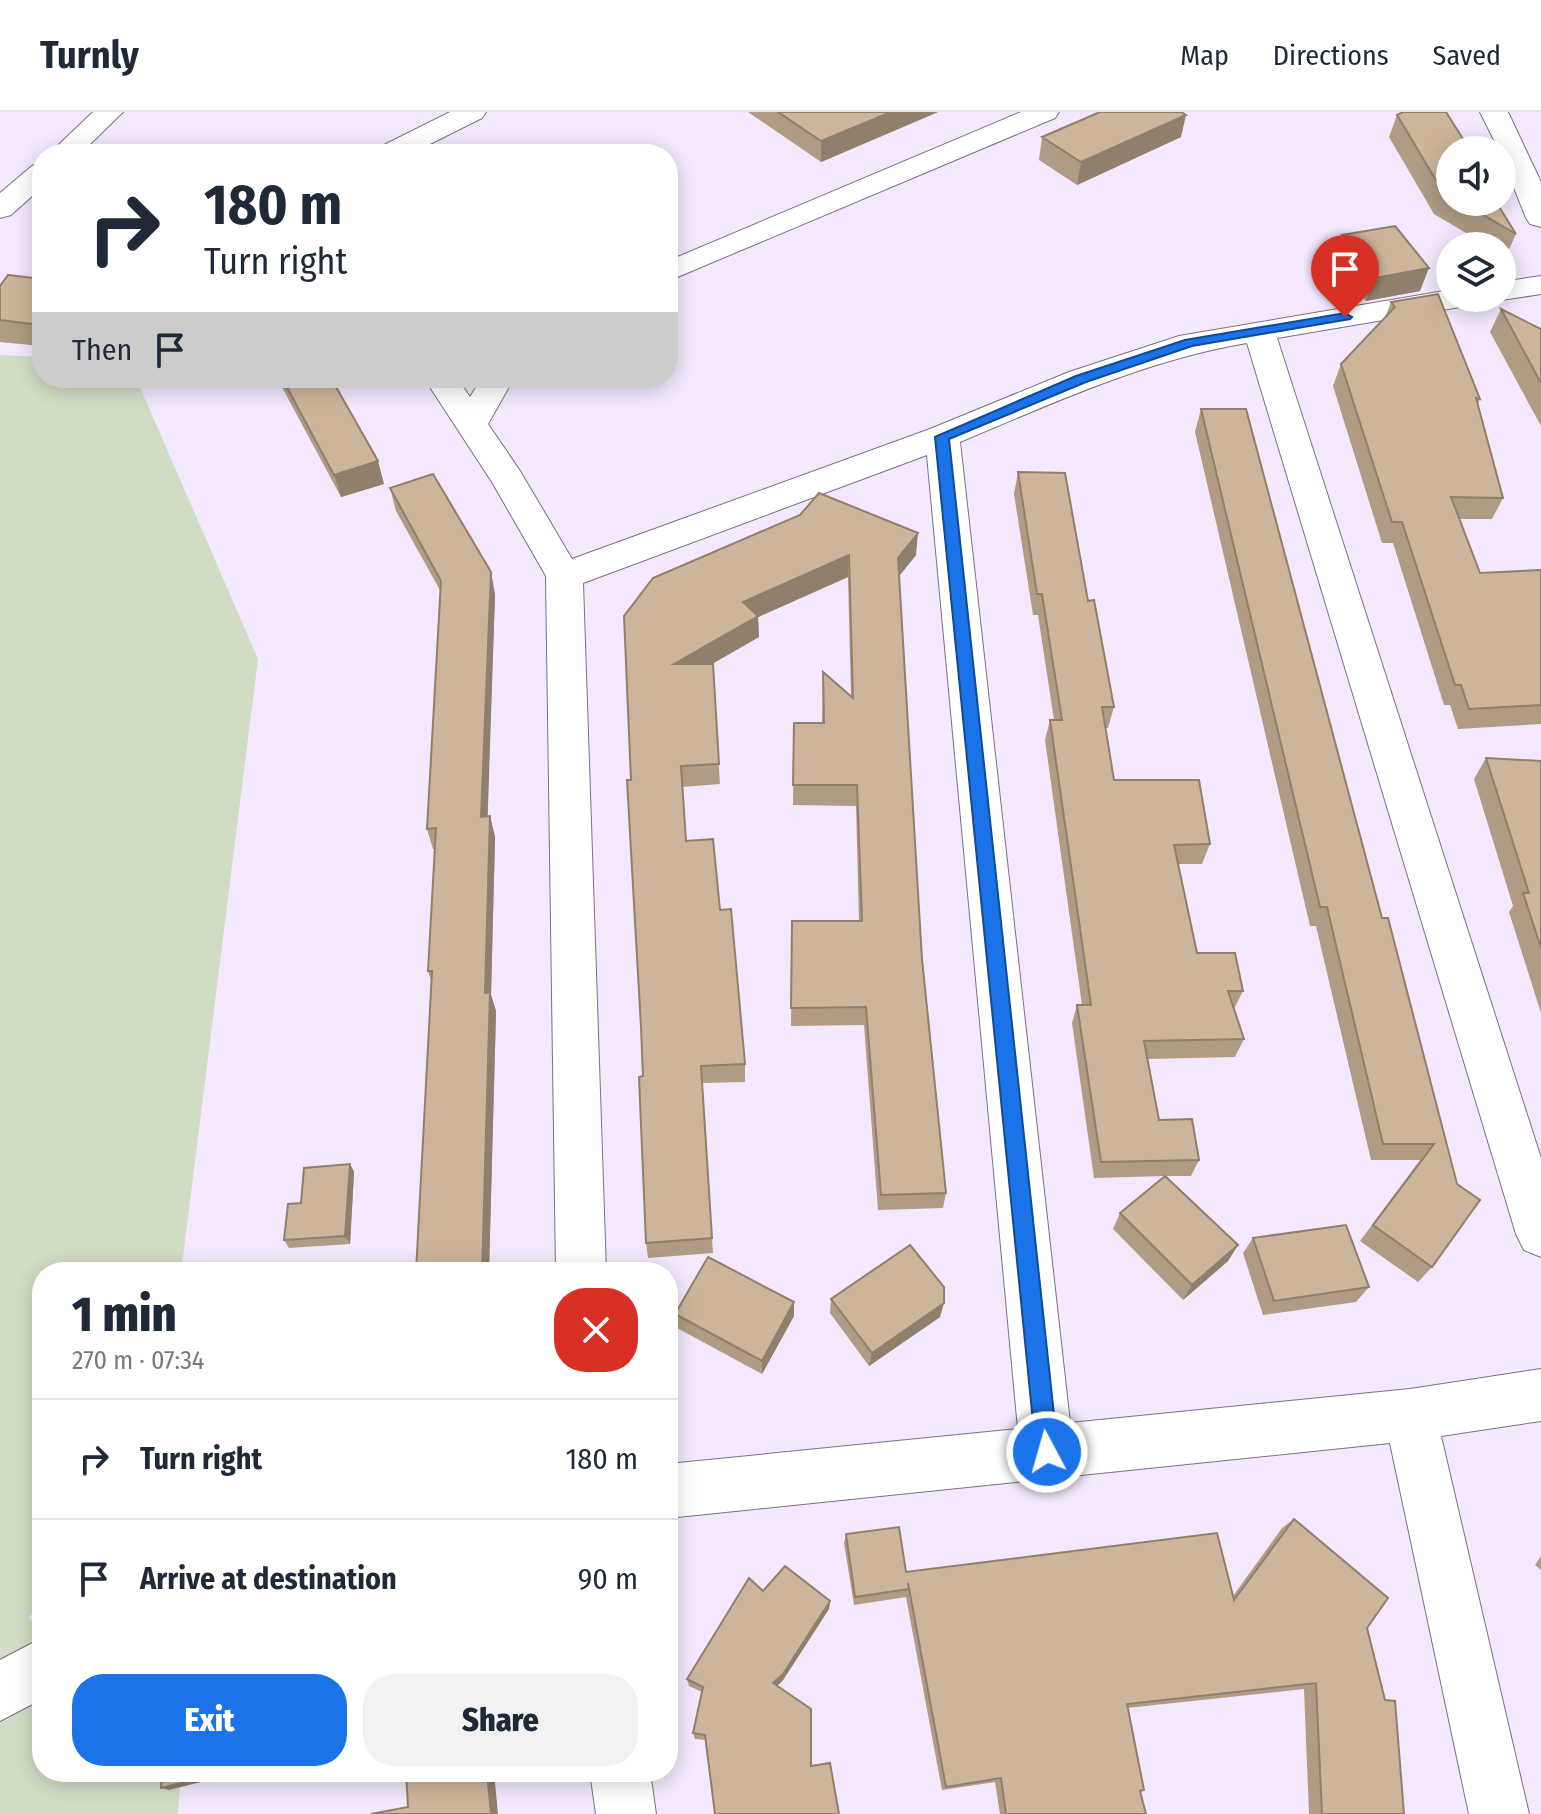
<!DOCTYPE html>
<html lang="en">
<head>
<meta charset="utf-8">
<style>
	:root { --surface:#fff; --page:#f2f2f3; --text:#1f2937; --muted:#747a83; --line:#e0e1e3; --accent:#1a73e8 }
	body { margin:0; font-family:"Fira Sans Condensed",sans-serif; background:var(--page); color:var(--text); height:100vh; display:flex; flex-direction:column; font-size:30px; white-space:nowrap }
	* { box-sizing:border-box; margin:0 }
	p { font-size:26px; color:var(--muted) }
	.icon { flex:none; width:44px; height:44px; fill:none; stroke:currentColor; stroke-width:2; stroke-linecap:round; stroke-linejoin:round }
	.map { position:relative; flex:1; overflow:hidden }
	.drawer { position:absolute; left:32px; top:1150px; width:646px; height:520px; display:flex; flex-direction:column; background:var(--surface); border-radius:32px; box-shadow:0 4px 20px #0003 }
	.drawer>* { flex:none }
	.banner { position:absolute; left:32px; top:32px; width:646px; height:244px; border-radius:32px; box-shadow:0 4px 20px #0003; background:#fff; color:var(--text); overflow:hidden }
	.buttons { position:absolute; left:1436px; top:24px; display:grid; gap:16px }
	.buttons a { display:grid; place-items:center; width:80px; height:80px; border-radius:50%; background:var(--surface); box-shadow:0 4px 20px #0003; font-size:40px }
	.pin { position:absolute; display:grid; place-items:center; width:68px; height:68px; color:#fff; margin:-82px -34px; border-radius:50% 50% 50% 0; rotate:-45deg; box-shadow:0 0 8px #0007 }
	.pin .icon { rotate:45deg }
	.me { position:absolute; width:88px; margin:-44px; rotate:354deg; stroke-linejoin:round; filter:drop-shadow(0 0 6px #0008) }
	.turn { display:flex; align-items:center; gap:28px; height:168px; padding:0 40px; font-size:36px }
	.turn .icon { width:104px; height:104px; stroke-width:2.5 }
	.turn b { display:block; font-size:56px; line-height:68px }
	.then { display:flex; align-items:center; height:76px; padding:0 40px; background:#0003; gap:16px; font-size:30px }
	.round { display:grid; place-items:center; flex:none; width:84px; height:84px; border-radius:32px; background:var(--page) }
	.summary { display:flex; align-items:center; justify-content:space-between; height:136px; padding:0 40px }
	h1 { font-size:48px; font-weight:800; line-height:60px }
	.cta { display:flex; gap:16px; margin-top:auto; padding:16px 40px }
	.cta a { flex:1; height:92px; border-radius:32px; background:var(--accent); color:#fff; font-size:32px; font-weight:800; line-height:92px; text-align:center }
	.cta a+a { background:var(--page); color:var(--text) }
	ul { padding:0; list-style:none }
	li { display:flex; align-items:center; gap:24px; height:120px; padding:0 40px; border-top:2px solid var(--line) }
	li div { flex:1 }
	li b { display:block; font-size:30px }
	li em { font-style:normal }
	header { display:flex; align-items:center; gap:48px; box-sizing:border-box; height:112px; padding:0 40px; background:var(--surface); border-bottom:2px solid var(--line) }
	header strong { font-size:38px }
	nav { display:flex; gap:44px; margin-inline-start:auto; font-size:28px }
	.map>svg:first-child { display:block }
	.green { fill:#d0ddc4 }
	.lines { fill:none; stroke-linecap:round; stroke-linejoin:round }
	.minor-casing { stroke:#7a7183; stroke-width:2 }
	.minor { fill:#fff; fill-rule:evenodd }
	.wall { fill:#b09c85 }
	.shaded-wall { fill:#907f6c }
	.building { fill:#cdb59b; stroke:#907f6c; stroke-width:2 }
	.route { fill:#1a73e8; stroke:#114b97; stroke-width:2 }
</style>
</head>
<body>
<header>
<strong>Turnly</strong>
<nav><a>Map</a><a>Directions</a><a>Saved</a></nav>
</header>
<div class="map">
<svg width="1541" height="1702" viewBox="0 0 1541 1702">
	<rect width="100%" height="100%" fill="#f3e8fd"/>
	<!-- green -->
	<path class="green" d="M 0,243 L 42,245 L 42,266 L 136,266 L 258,547 L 181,1160 L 42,1160 L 42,1491 L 29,1505 L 42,1525 L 42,1660 L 181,1660 L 178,1702 L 0,1702 Z"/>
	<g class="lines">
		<!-- minor casing -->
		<g class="minor-casing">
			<path id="minor" d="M 93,0 L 123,0 L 80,42 L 49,42 Z
				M 450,0 L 486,0 L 482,6 L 410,42 L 374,42 L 378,36 Z
				M 1021,0 L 1059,0 L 1055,6 L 668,169 L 668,149 Z
				M 1480,0 L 1508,0 L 1541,70 L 1541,115 L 1530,112 L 1526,106 L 1502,46 L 1502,38 L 1499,38 Z
				M 42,51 L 42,75 L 11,103 L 0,106 L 0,81 L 32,54 Z
				M 1541,164 L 1541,182 L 1502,188 L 1492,186 L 1502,186 L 1502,170 Z
				M 1450,178 L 1450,186 L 1476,186 L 1471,193 L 1460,195 L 1277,226 L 1541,1046 L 1541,1145 L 1524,1138 L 1516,1122 L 1247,231 C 1146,248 1053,291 960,330 L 1070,1311 L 1410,1277 L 1541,1257 L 1541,1309 L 1441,1324 L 1529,1702 L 1469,1702 L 1390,1331 L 668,1406 L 668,1352 L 1018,1317 L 927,343 L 583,471 L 606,1160 L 556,1160 L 546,464 L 492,370 L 424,266 L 457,266 L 470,285 L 482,266 L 514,266 L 488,312 L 520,359 L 572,447 L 930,317 L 1069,260 L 1179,224 Z
				M 42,1526 L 42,1587 L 0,1609 L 0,1548 Z
				M 590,1660 L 650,1660 L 656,1702 L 596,1702 Z"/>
		</g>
		<!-- minor -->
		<use href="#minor" class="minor"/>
	</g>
	<!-- wall -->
	<path class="wall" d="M 748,0 L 938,0 L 821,50 Z
		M 1397,3 L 1450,38 L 1450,90 L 1496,90 L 1516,122 L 1506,144 L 1502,142 L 1502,134 L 1488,134 L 1434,102 L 1389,25 Z
		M 1042,25 L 1181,25 L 1077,73 L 1039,48 Z
		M 1342,123 L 1420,179 L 1366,189 L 1334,146 Z
		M 42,167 L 42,234 L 0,230 L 0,174 Z
		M 1391,190 L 1480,287 L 1478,292 L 1503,386 L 1492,407 L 1459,407 L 1480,461 L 1541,458 L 1541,612 L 1458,617 L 1450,593 L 1444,593 L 1393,431 L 1382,431 L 1333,274 L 1341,252 L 1385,206 Z
		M 1501,197 L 1541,217 L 1541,314 L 1490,220 Z
		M 277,266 L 331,266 L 384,372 L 341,385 Z
		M 1201,297 L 1382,806 L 1457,1072 L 1432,1155 L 1418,1170 L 1360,1129 L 1420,1048 L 1371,1048 L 1316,814 L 1310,814 L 1195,320 Z
		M 1018,360 L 1088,489 L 1114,595 L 1108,616 L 1105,616 L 1114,668 L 1210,732 L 1202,752 L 1178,752 L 1197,841 L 1243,879 L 1234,897 L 1244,927 L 1235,945 L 1148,947 L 1159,1008 L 1199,1048 L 1191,1064 L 1166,1064 L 1238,1133 L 1228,1149 L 1183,1188 L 1113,1117 L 1120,1101 L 1165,1064 L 1094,1066 L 1072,911 L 1077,893 L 1082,893 L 1045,628 L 1050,608 L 1054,608 L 1038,503 L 1033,503 L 1014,382 Z
		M 390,376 L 495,482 L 487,705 L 490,704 L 495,725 L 491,883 L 496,899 L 489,1160 L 416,1160 L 432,871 L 428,859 L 435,737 L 433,737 L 427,717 L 441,480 L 396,399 Z
		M 916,443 L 899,464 L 922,847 L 946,1081 L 943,1096 L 878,1098 L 864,913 L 791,914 L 792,809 L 859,809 L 856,694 L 793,693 L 794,611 L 822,611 L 823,560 L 851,584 L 848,465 L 758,505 L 759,525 L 712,552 L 720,672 L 682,675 L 686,729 L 720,798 L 745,952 L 745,970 L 702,971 L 713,1141 L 648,1146 L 646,1131 L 641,915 L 631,668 L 653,466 Z
		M 1486,646 L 1541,649 L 1541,901 L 1509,800 L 1513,794 L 1474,667 Z
		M 350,1052 L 354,1060 L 350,1132 L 289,1136 L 284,1128 L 301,1091 Z
		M 1253,1126 L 1369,1175 L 1356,1190 L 1263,1203 L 1243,1141 Z
		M 831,1187 L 940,1205 L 869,1254 L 830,1201 Z
		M 794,1190 L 794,1204 L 762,1262 L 677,1216 L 675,1202 Z
		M 1294,1407 L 1367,1516 L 1404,1702 L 1309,1702 L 1304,1577 L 1127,1596 L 1144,1678 L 1140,1680 L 1146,1702 L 1000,1702 L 995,1670 L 942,1678 L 906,1485 L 854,1493 L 844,1431 L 846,1422 L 906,1460 L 1233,1484 L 1282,1416 Z
		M 1541,1444 L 1541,1458 L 1535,1453 Z
		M 763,1479 L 830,1489 L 829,1497 L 783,1568 L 777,1574 L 811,1654 L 839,1702 L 706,1628 L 695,1627 L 693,1621 L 702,1580 L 689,1574 L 687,1567 Z"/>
	<!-- shaded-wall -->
	<path class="shaded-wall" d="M 891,0 L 938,0 L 821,50 L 821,29 Z
		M 1186,3 L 1181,25 L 1077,73 L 1081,50 Z
		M 1429,156 L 1420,179 L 1366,189 L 1375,166 Z
		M 42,198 L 42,233 L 32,212 Z
		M 378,349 L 384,372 L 341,385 L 334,363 Z
		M 918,421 L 916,443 L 896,468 L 898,446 Z
		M 849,443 L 848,465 L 758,505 L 759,525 L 675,573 L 674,552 L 743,490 Z
		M 491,460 L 495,482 L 487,725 L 481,705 Z
		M 490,704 L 495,725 L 491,883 L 496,899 L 489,1160 L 482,1160 L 485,881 Z
		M 350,1052 L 354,1060 L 350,1132 L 345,1124 Z
		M 1238,1133 L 1228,1149 L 1183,1188 L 1192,1173 Z
		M 794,1190 L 794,1204 L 762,1262 L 762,1249 Z
		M 944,1191 L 940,1205 L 869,1254 L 872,1241 Z
		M 830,1489 L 829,1497 L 783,1568 L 773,1578 L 773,1571 Z
		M 225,1660 L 241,1660 L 169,1678 L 161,1676 Z
		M 487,1660 L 494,1660 L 498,1702 L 491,1702 Z"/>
	<!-- building -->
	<path class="building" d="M 778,0 L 891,0 L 821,29 Z
		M 1100,0 L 1181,0 L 1186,3 L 1081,50 L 1042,25 Z
		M 1403,0 L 1446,0 L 1470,38 L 1450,38 L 1450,84 L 1443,80 L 1397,3 Z
		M 1461,90 L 1496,90 L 1516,122 Z
		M 1395,114 L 1429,156 L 1375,166 L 1342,123 Z
		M 8,163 L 42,167 L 42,198 L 32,212 L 0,208 L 0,174 Z
		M 1438,182 L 1480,287 L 1476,286 L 1503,386 L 1451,385 L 1480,461 L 1541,458 L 1541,593 L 1469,597 L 1461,573 L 1455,573 L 1402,410 L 1392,410 L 1341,252 L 1395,195 L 1391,190 Z
		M 1501,197 L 1541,217 L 1541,271 Z
		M 282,266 L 331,266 L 378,349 L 334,363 Z
		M 1201,297 L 1246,297 L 1382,806 L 1388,806 L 1457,1072 L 1480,1088 L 1432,1155 L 1373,1113 L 1434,1032 L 1383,1032 L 1327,795 L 1320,795 Z
		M 1018,360 L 1065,361 L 1088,489 L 1094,488 L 1114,595 L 1102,595 L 1114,668 L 1199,668 L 1210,732 L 1174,733 L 1197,841 L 1235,841 L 1243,879 L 1228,879 L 1244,927 L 1144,929 L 1159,1008 L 1192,1007 L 1199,1048 L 1101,1050 L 1077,893 L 1091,893 L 1050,608 L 1062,608 L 1042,482 L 1037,482 Z
		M 433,362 L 491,460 L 481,705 L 490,704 L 485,881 L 490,880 L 482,1160 L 416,1160 L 432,859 L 428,859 L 436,716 L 427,717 L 441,469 L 390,376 Z
		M 819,381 L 918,421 L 898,446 L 922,847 L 946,1081 L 881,1083 L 866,895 L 791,896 L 792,809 L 862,809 L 857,673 L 793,673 L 794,611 L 824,611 L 823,560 L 853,586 L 849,443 L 743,490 L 758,504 L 674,552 L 713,552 L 719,652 L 681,654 L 686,729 L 713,727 L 720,798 L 731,797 L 745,952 L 701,954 L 712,1126 L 646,1131 L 639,965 L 643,964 L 641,915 L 627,668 L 631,668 L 624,504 L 653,466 L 800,403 Z
		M 1486,646 L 1541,649 L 1541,836 L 1523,781 L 1529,781 Z
		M 350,1052 L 345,1124 L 284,1128 L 288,1092 L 301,1091 L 304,1056 Z
		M 1165,1064 L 1238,1133 L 1192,1173 L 1120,1101 Z
		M 1346,1113 L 1369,1175 L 1274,1189 L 1253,1126 Z
		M 910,1133 L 944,1175 L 944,1191 L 872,1241 L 831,1187 Z
		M 708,1145 L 794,1190 L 762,1249 L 675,1202 Z
		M 1294,1407 L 1388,1486 L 1367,1516 L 1385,1588 L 1395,1589 L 1404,1702 L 1322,1702 L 1316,1571 L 1127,1592 L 1144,1678 L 1140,1679 L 1146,1702 L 1006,1702 L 1001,1666 L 946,1675 L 908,1471 L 909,1477 L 855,1485 L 846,1422 L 899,1415 L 906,1460 L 1217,1421 L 1234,1488 Z
		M 785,1454 L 830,1489 L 783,1562 L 773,1571 L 811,1597 L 811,1654 L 830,1651 L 839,1702 L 715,1702 L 705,1623 L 693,1621 L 703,1575 L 687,1567 L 749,1466 L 763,1479 Z
		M 162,1660 L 225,1660 L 161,1676 Z
		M 406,1660 L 487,1660 L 491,1702 L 371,1702 L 408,1695 Z"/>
	<!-- route -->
	<path class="route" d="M 1345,201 L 1352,205 L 1350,207 L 1192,234 L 1086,270 L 949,327 L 1058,1340 L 1055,1348 L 1047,1351 L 1039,1348 L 1036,1340 L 935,325 L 1076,264 L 1185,228 Z"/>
</svg>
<div class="buttons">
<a><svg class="icon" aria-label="sound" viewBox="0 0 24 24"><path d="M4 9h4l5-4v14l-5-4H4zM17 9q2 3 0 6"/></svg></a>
<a><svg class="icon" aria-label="layers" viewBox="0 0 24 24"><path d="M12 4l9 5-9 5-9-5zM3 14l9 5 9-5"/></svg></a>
</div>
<div class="pin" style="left:1345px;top:205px;background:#d93025"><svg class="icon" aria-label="arrive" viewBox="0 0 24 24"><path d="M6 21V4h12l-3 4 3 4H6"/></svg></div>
<svg class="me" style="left:1047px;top:1340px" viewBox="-20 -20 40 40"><circle r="17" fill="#1a73e8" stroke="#fff" stroke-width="3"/><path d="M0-11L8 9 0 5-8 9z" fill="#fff"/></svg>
<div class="banner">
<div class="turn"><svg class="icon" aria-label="right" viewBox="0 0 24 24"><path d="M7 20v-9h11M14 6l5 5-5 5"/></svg><div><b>180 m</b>Turn right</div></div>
<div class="then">Then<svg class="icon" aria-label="arrive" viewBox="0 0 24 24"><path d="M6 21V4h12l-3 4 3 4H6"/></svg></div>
</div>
<section class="drawer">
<div class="summary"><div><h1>1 min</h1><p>270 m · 07:34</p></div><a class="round" style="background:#d93025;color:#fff"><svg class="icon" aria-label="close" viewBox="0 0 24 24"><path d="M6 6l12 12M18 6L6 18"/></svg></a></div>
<ul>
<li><svg class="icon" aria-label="right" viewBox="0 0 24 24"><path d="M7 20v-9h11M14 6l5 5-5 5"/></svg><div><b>Turn right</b></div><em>180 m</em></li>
<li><svg class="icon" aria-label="arrive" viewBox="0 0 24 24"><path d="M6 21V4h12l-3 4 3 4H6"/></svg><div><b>Arrive at destination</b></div><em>90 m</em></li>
</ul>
<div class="cta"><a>Exit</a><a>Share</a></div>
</section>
</div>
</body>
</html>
